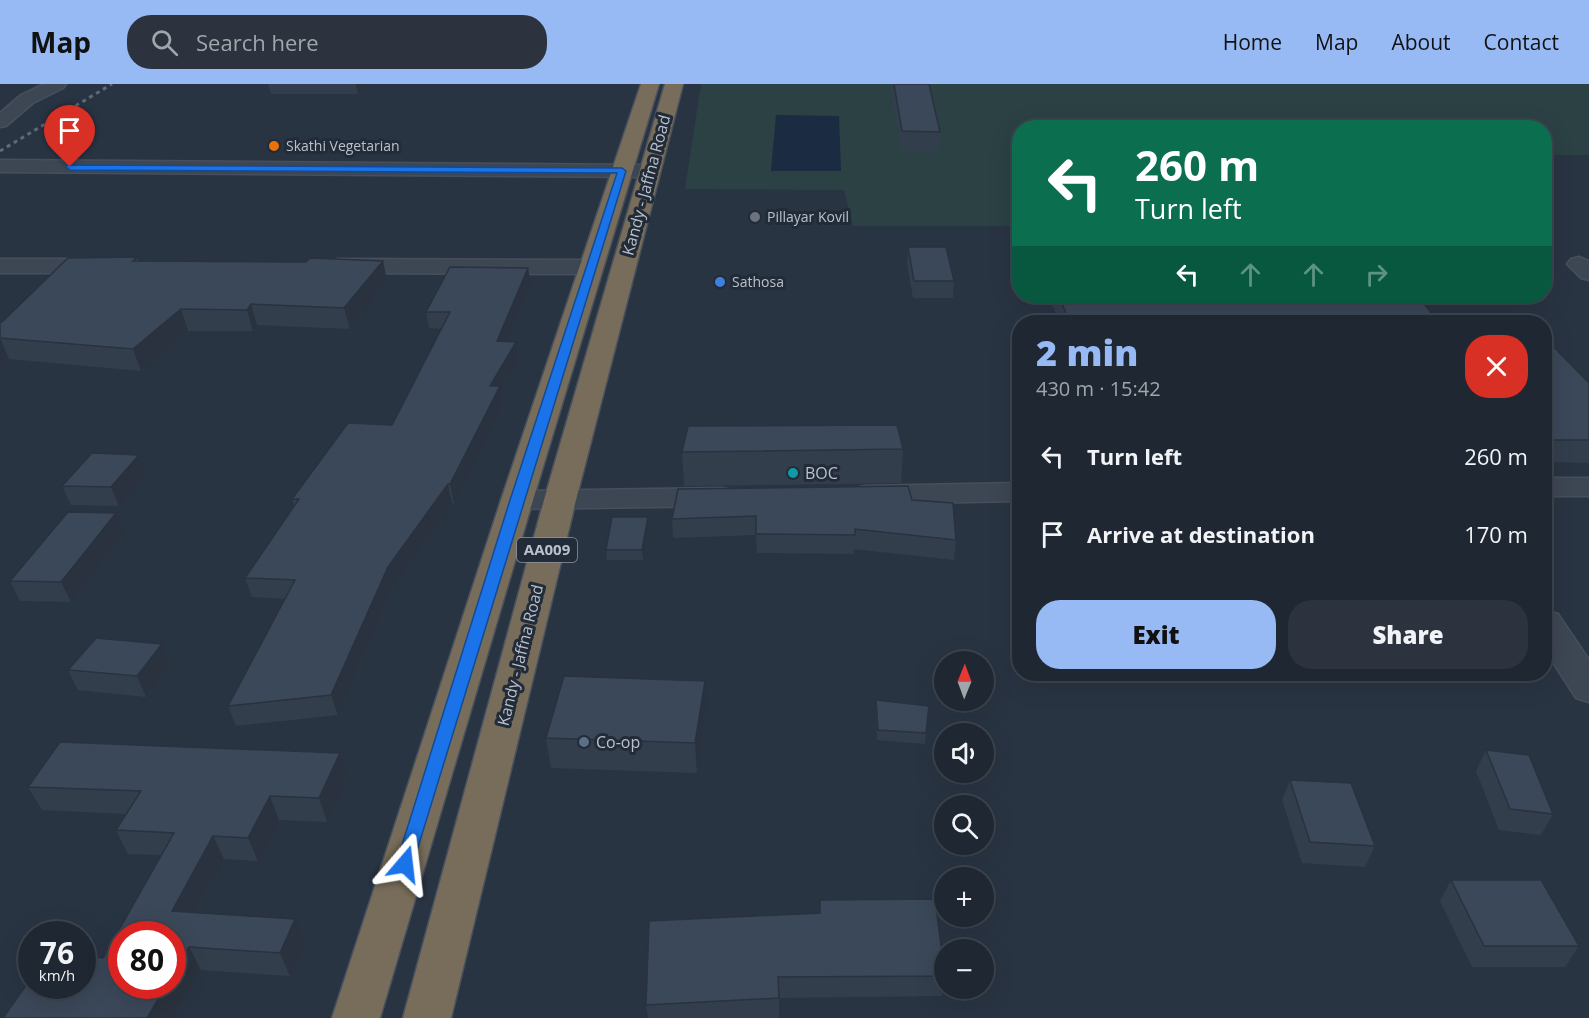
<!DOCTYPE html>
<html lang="en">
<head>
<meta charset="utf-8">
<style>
	:root { --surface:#1f2732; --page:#2c333e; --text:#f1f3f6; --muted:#a1a5ac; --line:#3c444d; --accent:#97baf5 }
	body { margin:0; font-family:"Open Sans",sans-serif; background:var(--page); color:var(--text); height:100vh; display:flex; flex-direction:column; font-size:22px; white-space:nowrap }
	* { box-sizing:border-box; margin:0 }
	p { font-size:20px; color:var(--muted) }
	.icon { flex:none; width:33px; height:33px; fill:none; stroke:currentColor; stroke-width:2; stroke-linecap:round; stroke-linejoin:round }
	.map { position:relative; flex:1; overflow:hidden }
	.sheet { position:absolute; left:1012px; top:231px; width:540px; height:366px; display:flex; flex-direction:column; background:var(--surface); border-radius:24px; box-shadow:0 6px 24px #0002,0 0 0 2px var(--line) }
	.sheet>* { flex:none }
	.hud { position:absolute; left:1012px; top:36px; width:540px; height:183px; border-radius:24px; box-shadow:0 6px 24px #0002,0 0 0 2px var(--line); background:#0b6e4f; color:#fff; overflow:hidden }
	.needle { width:39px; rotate:1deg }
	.buttons { position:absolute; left:934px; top:567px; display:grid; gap:12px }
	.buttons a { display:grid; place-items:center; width:60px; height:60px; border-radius:50%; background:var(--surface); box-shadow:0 6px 24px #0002,0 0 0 2px var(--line); font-size:30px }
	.speed { position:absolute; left:18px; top:837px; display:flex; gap:12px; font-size:30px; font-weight:700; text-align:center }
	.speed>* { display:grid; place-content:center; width:78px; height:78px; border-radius:50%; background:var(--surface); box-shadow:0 6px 24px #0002,0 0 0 2px var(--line); line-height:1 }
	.speed small { font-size:15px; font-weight:400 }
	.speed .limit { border:9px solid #d22; background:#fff; color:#111 }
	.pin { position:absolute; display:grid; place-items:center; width:51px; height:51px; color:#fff; margin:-62px -26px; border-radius:50% 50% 50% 0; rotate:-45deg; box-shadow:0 0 6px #0007 }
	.pin .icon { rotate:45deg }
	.me { position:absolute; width:66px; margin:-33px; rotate:17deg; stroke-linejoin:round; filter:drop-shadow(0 0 4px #0008) }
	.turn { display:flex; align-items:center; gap:21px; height:126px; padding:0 24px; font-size:27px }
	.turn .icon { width:78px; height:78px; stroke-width:2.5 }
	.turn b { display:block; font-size:42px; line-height:51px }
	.lanes { display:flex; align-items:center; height:57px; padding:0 24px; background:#0003; justify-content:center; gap:30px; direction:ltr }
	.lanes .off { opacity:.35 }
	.round { display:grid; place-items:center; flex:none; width:63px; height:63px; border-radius:24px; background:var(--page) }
	.overview { display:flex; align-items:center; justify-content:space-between; height:102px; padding:0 24px }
	h1 { font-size:36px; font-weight:800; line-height:45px; color:var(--accent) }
	.cta { display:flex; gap:12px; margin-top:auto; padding:12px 24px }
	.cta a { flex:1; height:69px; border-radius:24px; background:var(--accent); color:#111; font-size:24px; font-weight:800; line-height:69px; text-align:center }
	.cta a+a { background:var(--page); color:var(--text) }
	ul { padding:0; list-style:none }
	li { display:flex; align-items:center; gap:18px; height:78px; padding:0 24px }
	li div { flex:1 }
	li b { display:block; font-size:22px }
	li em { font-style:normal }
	header { display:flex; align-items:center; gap:36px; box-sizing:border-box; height:84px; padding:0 30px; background:var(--accent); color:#111 }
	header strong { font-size:28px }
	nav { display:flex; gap:33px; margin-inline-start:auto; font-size:21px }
	.search { width:420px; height:54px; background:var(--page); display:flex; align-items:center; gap:15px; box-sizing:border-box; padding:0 21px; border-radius:24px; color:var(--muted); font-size:22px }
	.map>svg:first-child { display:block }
	.green { fill:#2b4144 }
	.water { fill:#1b2b41 }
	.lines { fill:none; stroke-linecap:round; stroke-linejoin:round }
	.street-casing { stroke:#474f5c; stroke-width:3 }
	.highway-casing { stroke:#48515d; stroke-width:3 }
	.street { fill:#3d4653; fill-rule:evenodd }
	.highway { fill:#786d5a; fill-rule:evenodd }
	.rail { stroke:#5f6a79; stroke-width:3; stroke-dasharray:4 4; stroke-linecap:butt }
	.wall { fill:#333e4d }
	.shaded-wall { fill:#29323e }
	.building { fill:#3b4859; stroke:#29323e; stroke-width:1.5 }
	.route { fill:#1a73e8; stroke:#114b97; stroke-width:1.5 }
	.food-dot { fill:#e8710a; stroke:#222b38; stroke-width:2 }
	.worship-dot { fill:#6b7280; stroke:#222b38; stroke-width:2 }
	.shop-dot { fill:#3f7fe0; stroke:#222b38; stroke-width:2 }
	.culture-dot { fill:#0f9aa8; stroke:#222b38; stroke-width:2 }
	.service-dot { fill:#5c6f8a; stroke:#222b38; stroke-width:2 }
	.labels { text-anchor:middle; stroke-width:6; stroke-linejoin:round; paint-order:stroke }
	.far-poi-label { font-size:14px; fill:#bac1cc; stroke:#222b38; text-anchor:start }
	.shield { fill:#222b38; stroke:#8c94a0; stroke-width:1.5 }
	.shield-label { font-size:15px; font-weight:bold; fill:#bac1cc }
	.street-label { font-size:16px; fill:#bac1cc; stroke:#222b38 }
	.poi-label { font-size:16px; fill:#bac1cc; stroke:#222b38; text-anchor:start }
</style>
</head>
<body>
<header>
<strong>Map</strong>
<div class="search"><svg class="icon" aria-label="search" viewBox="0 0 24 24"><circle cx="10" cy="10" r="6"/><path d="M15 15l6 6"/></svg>Search here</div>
<nav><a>Home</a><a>Map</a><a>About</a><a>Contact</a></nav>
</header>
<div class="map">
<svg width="1589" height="934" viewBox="0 0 1589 934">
	<rect width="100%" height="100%" fill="#293443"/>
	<!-- green -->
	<path class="green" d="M 701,0 L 1589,0 L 1589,71 L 1545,71 L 1545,44 L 1020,44 L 1020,142 L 853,142 L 844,106 L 685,105 Z"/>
	<!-- water -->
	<path class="water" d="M 776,31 L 839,32 L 841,87 L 771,87 Z"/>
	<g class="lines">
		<!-- street casing -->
		<g class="street-casing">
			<path id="street" d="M 44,0 L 66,0 L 63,4 L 33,19 L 6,42 L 0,43 L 0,29 L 21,11 Z
				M 0,76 L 650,81 L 657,83 L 660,87 L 657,91 L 650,93 L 0,88 Z
				M 1579,173 L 1589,177 L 1589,196 L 1581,194 L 1567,180 L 1571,175 Z
				M 0,175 L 103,175 L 111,177 L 115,182 L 111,187 L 103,189 L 0,189 Z
				M 338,175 L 591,176 L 599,178 L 603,183 L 599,188 L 591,190 L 338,189 L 330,187 L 326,182 L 330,177 Z
				M 1545,394 L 1589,394 L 1589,412 L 1545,412 Z
				M 1020,399 L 1020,417 L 866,420 L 855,418 L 850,411 L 855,404 L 866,402 Z
				M 722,404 L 733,406 L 738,413 L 733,420 L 722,422 L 517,425 L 506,423 L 501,416 L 506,409 L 517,407 Z
				M 1545,526 L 1558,530 L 1589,576 L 1589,618 L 1576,614 L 1545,566 Z"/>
		</g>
		<!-- highway casing -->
		<g class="highway-casing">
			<path id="highway" d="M 641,0 L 659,0 L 533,416 L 380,934 L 332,934 L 501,416 Z
				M 665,0 L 683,0 L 576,416 L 451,934 L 403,934 L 544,416 Z"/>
		</g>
		<!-- street -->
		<use href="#street" class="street"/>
		<!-- highway -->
		<use href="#highway" class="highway"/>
		<!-- rail -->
		<path class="rail" d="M 0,67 L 112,0"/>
	</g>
	<!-- wall -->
	<path class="wall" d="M 268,0 L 368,0 L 358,10 L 271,10 Z
		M 891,0 L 929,0 L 940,48 L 939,68 L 901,68 L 890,4 Z
		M 1309,38 L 1416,44 L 1308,44 Z
		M 908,163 L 954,197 L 953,214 L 913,214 L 907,179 Z
		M 137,173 L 139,177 L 306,178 L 383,177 L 387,197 L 350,245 L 257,241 L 253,247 L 188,247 L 141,287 L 9,275 L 0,281 L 0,254 L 2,238 Z
		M 531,200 L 507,258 L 516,258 L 518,275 L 501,305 L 503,320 L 454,419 L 452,419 L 393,502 L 338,631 L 236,642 L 228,622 L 285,515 L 252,513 L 245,494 L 294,422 L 292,415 L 392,341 L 442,245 L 429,244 L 426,228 Z
		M 1049,212 L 1395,212 L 1398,215 L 1433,231 L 1530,238 L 1059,238 Z
		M 1545,254 L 1589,299 L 1589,379 L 1545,378 Z
		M 903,365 L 901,399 L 684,402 L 682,368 Z
		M 139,371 L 146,390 L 119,422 L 71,421 L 62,402 Z
		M 912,416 L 956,456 L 954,476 L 854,465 L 854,470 L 757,469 L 756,451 L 673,454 L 672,435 Z
		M 116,429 L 124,448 L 71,518 L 20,517 L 10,497 Z
		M 649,442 L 643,476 L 607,476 L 606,466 Z
		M 162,560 L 171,580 L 146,613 L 78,606 L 68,586 Z
		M 876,616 L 929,622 L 925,660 L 877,656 L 876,627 Z
		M 706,626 L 697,689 L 551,684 L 546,654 Z
		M 1486,666 L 1553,730 L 1541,751 L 1499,746 L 1476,687 Z
		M 340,669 L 348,692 L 327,738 L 279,736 L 258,777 L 224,775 L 196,829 L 305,859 L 290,892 L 201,886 L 173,934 L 3,934 L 103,874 L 161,771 L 128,770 L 116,746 L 126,730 L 42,726 L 28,703 Z
		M 1290,696 L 1375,762 L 1365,783 L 1302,779 L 1282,716 Z
		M 1451,796 L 1579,862 L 1565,883 L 1472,883 L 1440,817 Z
		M 820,816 L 945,892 L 942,912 L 779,914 L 779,934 L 648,934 L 646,921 L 820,829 Z"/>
	<!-- shaded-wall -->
	<path class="shaded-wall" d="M 356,0 L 368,0 L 358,10 Z
		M 383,177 L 387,197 L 350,245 L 344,224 Z
		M 528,184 L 531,200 L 500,274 L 497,257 Z
		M 251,220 L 257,241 L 253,247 L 247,226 Z
		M 181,225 L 188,247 L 141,287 L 133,265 Z
		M 0,254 L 9,275 L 0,281 Z
		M 516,258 L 518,275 L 501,305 L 503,320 L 454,419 L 450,400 L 490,302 Z
		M 139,371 L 146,390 L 119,422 L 111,403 Z
		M 448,400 L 452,419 L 393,502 L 338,631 L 331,611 L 388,483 Z
		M 116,429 L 124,448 L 71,518 L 61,498 Z
		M 648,433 L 649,442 L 643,476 L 642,466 Z
		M 162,560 L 171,580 L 146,613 L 137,592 Z
		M 705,597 L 706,626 L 697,689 L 695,659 Z
		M 340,669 L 348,692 L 327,738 L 319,714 Z
		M 270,712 L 279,736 L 258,777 L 248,754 Z
		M 213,752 L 224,775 L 184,851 L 172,827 Z
		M 295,835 L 305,859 L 290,892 L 280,869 Z
		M 189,863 L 201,886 L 173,934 L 147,934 L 166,902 L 172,902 L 172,890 Z"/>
	<!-- building -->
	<path class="building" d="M 894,0 L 929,0 L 940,48 L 902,47 Z
		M 1309,38 L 1411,39 L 1416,44 L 1314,44 Z
		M 908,163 L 946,163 L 954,197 L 914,197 Z
		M 137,173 L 133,177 L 306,178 L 310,174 L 383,177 L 344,224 L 251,220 L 247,226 L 181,225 L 133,265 L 0,254 L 0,238 L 2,238 L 68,174 Z
		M 450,183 L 528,184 L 497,257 L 516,258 L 490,302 L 500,302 L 450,400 L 448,400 L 388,483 L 331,611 L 228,622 L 295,496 L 245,494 L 299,415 L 292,415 L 348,339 L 392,341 L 450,228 L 426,228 Z
		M 1059,212 L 1395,212 L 1398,215 L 1420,215 L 1433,231 L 1526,234 L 1530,238 L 1085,238 L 1084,233 L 1068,234 Z
		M 1545,254 L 1589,299 L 1589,356 L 1554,356 L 1545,345 Z
		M 897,341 L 903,365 L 682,368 L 688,342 Z
		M 92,369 L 139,371 L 111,403 L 62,402 Z
		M 908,402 L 912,416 L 953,419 L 956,456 L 855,445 L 855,451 L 756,450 L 756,432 L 672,435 L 678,405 Z
		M 68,428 L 116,429 L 61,498 L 10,497 Z
		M 612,433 L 648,433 L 642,466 L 606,466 Z
		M 96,554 L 162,560 L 137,592 L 68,586 Z
		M 564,592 L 705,597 L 695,659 L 546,654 Z
		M 876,616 L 929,622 L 926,649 L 878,646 Z
		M 60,658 L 340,669 L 319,714 L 270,712 L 248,754 L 213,752 L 172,827 L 295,835 L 280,869 L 189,863 L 172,890 L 172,850 L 122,850 L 122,902 L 166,902 L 147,934 L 3,934 L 32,893 L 32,902 L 82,902 L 82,871 L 103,874 L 174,749 L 116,746 L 141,707 L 28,703 Z
		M 1486,666 L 1529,671 L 1553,730 L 1510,725 Z
		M 1290,696 L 1351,699 L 1375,762 L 1310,758 Z
		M 1451,796 L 1541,796 L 1579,862 L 1484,862 Z
		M 935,815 L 945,892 L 778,893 L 779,914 L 646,921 L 649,837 L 820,829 L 820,816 Z"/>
	<!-- route -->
	<path class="route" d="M 67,81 L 622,84 L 626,87 L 411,786 L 405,788 L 398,786 L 396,780 L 510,416 L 617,89 L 70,86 L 66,83 Z"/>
	<!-- markers -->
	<circle class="food-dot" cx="274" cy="62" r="6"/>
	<circle class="worship-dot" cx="755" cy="133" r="6"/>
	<circle class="shop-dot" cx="720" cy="198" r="6"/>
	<circle class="culture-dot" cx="793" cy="389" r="6"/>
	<circle class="service-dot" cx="584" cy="658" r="6"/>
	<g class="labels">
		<!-- far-poi labels -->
		<g class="far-poi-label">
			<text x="286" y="67">Skathi Vegetarian</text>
			<text x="767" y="138">Pillayar Kovil</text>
			<text x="732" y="203">Sathosa</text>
		</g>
		<!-- shield labels -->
		<rect class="shield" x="517" y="454" width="60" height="24" rx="4.5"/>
		<g class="shield-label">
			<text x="547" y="471">AA009</text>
		</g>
		<!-- street labels -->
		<g class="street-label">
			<text transform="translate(646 101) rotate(-75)" y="6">Kandy - Jaffna Road</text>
			<text transform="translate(520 571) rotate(-76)" y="6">Kandy - Jaffna Road</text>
		</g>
		<!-- poi labels -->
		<g class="poi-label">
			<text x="805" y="395">BOC</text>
			<text x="596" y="664">Co-op</text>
		</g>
	</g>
</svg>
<div class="buttons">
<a><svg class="needle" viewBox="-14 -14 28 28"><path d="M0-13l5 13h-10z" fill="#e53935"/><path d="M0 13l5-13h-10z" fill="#a1a5ac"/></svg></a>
<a><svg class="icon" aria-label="sound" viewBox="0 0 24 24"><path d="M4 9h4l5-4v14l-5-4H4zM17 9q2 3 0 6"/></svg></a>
<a><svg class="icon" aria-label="search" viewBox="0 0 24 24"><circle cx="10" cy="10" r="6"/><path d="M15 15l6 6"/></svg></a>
<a>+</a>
<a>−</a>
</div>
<div class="speed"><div>76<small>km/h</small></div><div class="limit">80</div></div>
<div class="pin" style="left:70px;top:83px;background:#d93025"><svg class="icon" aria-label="arrive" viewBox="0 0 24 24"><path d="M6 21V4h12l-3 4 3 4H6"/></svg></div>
<svg class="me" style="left:405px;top:780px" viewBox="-20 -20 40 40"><path d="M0-17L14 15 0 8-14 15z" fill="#1a73e8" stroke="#fff" stroke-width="4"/></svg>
<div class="hud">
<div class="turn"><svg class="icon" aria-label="left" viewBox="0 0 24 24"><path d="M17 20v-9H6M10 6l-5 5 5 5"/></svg><div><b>260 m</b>Turn left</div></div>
<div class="lanes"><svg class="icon" aria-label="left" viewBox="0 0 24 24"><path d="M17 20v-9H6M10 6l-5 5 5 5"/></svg><svg class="icon off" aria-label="ahead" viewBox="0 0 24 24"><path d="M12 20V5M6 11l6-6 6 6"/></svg><svg class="icon off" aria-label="ahead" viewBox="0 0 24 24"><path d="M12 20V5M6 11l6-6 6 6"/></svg><svg class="icon off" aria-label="right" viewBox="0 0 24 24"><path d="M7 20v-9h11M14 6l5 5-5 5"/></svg></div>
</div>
<section class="sheet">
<div class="overview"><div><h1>2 min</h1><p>430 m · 15:42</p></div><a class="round" style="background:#d93025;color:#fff"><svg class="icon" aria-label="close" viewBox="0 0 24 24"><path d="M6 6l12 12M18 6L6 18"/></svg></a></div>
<ul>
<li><svg class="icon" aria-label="left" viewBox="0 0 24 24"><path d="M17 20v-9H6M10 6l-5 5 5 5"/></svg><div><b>Turn left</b></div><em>260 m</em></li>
<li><svg class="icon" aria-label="arrive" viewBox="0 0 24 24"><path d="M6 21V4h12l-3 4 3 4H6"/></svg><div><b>Arrive at destination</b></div><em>170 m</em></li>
</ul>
<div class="cta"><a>Exit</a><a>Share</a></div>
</section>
</div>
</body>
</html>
